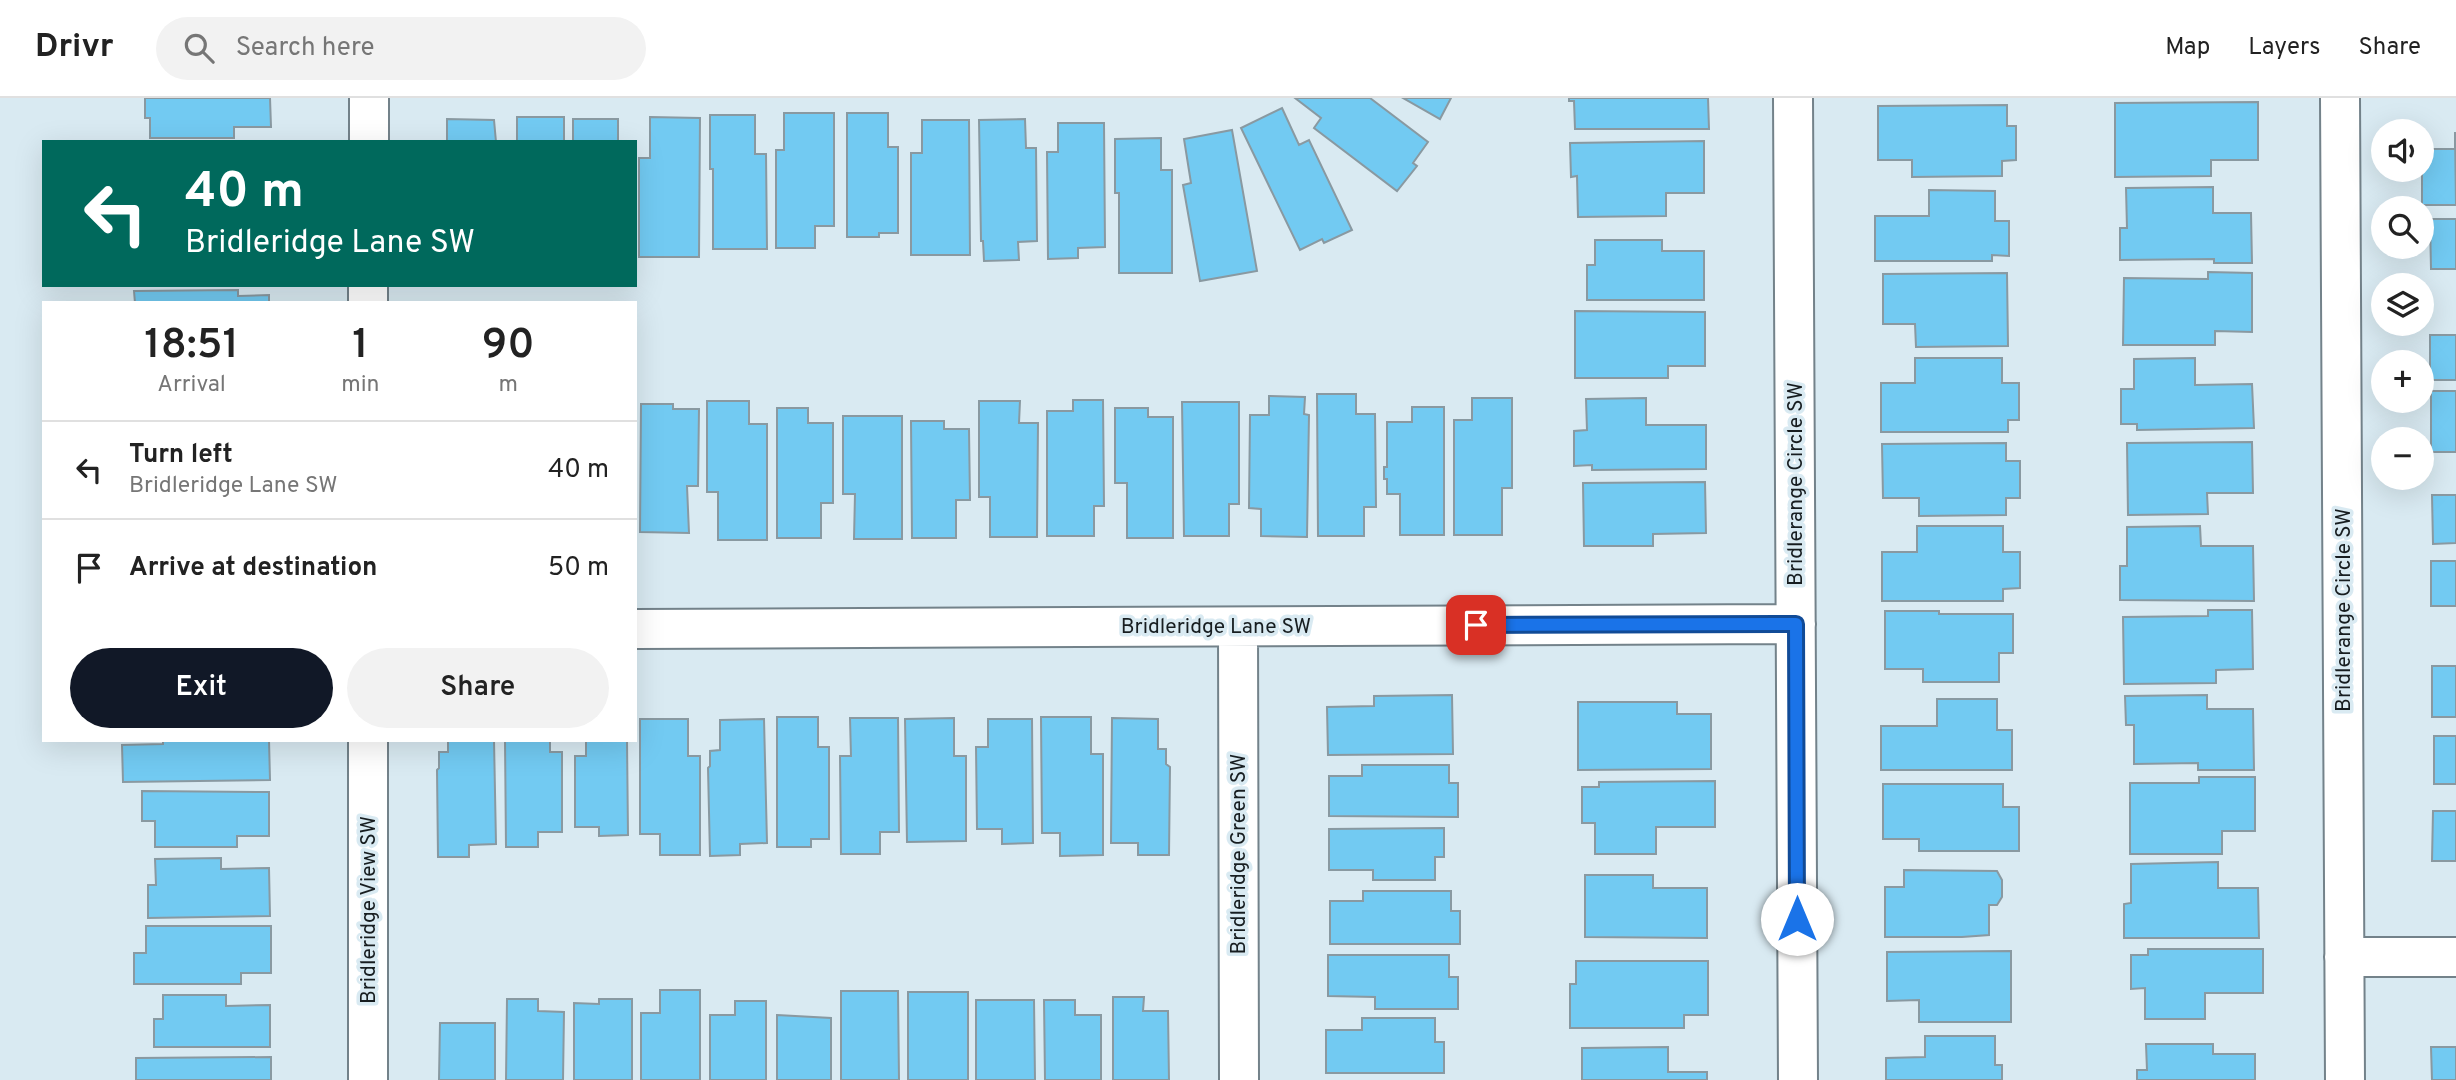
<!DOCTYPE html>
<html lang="en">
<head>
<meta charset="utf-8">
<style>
	:root { --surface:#fff; --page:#f2f2f2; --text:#222; --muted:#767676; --line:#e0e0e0; --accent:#111827 }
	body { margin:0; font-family:Overpass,sans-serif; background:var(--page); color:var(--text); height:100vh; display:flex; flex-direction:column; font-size:26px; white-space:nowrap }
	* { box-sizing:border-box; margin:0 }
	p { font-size:23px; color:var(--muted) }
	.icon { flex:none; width:38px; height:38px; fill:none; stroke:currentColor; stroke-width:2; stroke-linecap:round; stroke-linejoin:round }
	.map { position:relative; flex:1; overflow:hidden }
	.drawer { position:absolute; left:42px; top:203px; width:595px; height:441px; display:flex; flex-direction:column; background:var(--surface); border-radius:0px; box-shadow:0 7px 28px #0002 }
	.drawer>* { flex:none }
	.top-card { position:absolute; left:42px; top:42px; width:595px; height:147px; border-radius:0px; box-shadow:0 7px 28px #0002; background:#00695c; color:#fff; overflow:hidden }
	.tools { position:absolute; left:2371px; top:21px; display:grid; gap:14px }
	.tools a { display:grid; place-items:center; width:63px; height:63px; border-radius:50%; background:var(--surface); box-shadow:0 7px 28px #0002; font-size:35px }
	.pin { position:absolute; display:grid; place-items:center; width:60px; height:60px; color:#fff; margin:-30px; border-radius:14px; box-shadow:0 4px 10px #0006 }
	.me { position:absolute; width:77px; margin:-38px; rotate:0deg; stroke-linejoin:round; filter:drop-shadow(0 0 5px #0008) }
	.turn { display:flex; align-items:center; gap:24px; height:147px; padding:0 28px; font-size:32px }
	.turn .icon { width:91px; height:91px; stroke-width:2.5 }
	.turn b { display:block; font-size:49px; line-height:60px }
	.eta { display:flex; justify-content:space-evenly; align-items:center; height:119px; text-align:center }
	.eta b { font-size:42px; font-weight:600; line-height:49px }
	.primary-button { display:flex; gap:14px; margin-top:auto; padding:14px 28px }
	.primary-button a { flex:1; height:80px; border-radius:42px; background:var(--accent); color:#fff; font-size:28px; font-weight:600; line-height:80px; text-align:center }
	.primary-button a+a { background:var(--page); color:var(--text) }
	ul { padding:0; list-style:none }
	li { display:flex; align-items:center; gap:21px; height:98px; padding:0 28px; border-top:2px solid var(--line) }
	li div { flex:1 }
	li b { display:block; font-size:26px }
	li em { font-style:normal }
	header { display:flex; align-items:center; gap:42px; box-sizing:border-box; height:98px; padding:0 35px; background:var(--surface); border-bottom:2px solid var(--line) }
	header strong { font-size:33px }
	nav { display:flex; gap:38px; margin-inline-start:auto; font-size:24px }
	.search { width:490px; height:63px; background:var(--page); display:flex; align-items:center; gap:18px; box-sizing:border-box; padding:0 24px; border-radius:38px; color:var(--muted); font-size:26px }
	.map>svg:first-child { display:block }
	.building { fill:#72caf2; stroke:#8999a1; stroke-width:2 }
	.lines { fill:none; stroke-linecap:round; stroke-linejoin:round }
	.street-casing { stroke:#73828a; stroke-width:42 }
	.street { stroke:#fff; stroke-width:38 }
	.route-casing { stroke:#114b97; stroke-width:18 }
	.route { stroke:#1a73e8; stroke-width:12 }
	.labels { text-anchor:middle; stroke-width:7; stroke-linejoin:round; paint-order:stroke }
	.street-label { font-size:21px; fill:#171d20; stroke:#d9eaf2 }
</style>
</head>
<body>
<header>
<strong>Drivr</strong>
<div class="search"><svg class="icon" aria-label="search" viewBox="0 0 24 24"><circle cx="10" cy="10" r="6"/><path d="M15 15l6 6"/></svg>Search here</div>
<nav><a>Map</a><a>Layers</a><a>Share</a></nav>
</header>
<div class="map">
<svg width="2456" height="982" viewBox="0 0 2456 982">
	<rect width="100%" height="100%" fill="#d9eaf2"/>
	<!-- building -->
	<path class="building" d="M 145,0 L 270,0 L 271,29 L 234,29 L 234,40 L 150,40 L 150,20 L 145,20 Z
		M 1295,0 L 1370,0 L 1428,44 L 1413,65 L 1417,68 L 1397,93 L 1314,30 L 1321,20 Z
		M 1403,0 L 1451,0 L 1440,21 Z
		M 1569,0 L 1708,0 L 1709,31 L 1575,31 L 1574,3 L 1569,3 Z
		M 2258,4 L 2258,62 L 2211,62 L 2211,78 L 2115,79 L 2115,5 Z
		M 2007,7 L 2007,28 L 2016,28 L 2016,62 L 2002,63 L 2002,78 L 1912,79 L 1912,62 L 1878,62 L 1878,8 Z
		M 1282,10 L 1299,47 L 1309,42 L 1352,132 L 1324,145 L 1322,141 L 1300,152 L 1241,30 Z
		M 784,15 L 834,15 L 834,128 L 815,128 L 815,150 L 776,150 L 776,52 L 784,52 Z
		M 847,15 L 888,15 L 888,49 L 898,49 L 898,135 L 879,135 L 879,139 L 847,139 Z
		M 710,17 L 755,17 L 755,56 L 766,56 L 767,151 L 713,151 L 713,71 L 710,71 Z
		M 517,19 L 564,19 L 564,44 L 517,44 Z
		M 650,19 L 700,20 L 699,159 L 639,159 L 639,60 L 650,60 Z
		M 447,21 L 494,22 L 496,44 L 447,44 Z
		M 573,21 L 618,21 L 618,44 L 573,44 Z
		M 1025,21 L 1026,50 L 1036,50 L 1037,143 L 1018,144 L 1019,162 L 984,163 L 983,143 L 981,143 L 979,22 Z
		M 922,22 L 969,22 L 970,157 L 911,157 L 911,55 L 922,55 Z
		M 1058,25 L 1104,25 L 1105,149 L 1078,150 L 1078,160 L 1048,161 L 1047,54 L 1058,54 Z
		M 1232,32 L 1257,173 L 1200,183 L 1183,87 L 1191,85 L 1184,41 Z
		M 2455,34 L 2456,107 L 2422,107 L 2422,51 L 2455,51 Z
		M 1161,40 L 1161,72 L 1172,72 L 1172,175 L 1119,175 L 1119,95 L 1115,95 L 1115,41 Z
		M 1704,43 L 1704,95 L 1666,95 L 1666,118 L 1578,119 L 1577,78 L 1571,79 L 1570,45 Z
		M 2213,89 L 2213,115 L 2251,115 L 2252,165 L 2214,165 L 2214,161 L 2120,162 L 2120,130 L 2127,130 L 2126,90 Z
		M 1929,92 L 1995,93 L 1995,123 L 2009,123 L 2009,158 L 1992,157 L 1992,163 L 1875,163 L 1875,118 L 1929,118 Z
		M 2430,121 L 2456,121 L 2456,171 L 2431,171 Z
		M 1595,142 L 1662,142 L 1662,153 L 1704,153 L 1704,202 L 1587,202 L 1587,167 L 1595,167 Z
		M 2208,174 L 2252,175 L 2252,234 L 2215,233 L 2215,247 L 2123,247 L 2124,180 L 2208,181 Z
		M 2007,175 L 2008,248 L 1916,249 L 1915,226 L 1883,226 L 1883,176 Z
		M 238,192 L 238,198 L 269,197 L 269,205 L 135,205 L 134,193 Z
		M 1575,213 L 1705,214 L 1705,268 L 1668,268 L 1668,280 L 1575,280 Z
		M 2430,237 L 2456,237 L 2456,282 L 2430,282 Z
		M 1915,260 L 2002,260 L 2002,285 L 2019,285 L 2019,322 L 2008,322 L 2008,334 L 1881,334 L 1881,285 L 1915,285 Z
		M 2195,260 L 2195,287 L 2252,286 L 2254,330 L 2137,332 L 2137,326 L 2121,326 L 2121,291 L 2134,291 L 2134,261 Z
		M 2431,293 L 2456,293 L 2456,354 L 2431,354 Z
		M 1317,296 L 1356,296 L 1356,316 L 1375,316 L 1376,409 L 1364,409 L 1364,438 L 1318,438 Z
		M 1269,298 L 1305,299 L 1304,316 L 1309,317 L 1307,439 L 1261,438 L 1261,411 L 1249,410 L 1250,317 L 1269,317 Z
		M 1472,300 L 1512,300 L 1512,390 L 1502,390 L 1502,437 L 1454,437 L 1454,322 L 1472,322 Z
		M 1646,300 L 1646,327 L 1706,327 L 1706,371 L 1592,372 L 1592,367 L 1574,368 L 1574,333 L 1587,332 L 1586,301 Z
		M 1073,302 L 1103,302 L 1104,408 L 1094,408 L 1094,438 L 1047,438 L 1047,313 L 1073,313 Z
		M 707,303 L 749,303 L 749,326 L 767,326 L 767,442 L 718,442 L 718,394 L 707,394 Z
		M 979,303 L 1020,303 L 1019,325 L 1038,325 L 1037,439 L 990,439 L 990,399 L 979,399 Z
		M 1182,304 L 1239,304 L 1239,406 L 1229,406 L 1229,438 L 1184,438 Z
		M 641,306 L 673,306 L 673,311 L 699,311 L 698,388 L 687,388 L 689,435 L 640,434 Z
		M 1412,309 L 1444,309 L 1444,437 L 1400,437 L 1400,396 L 1387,396 L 1387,381 L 1384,381 L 1384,369 L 1387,369 L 1387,324 L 1412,324 Z
		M 777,310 L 808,310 L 808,325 L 833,325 L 833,405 L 821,405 L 821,440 L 777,440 Z
		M 1115,310 L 1148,310 L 1148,319 L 1173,319 L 1173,440 L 1127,440 L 1127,385 L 1115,385 Z
		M 843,318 L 902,318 L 902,441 L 854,441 L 855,396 L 843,396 Z
		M 911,323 L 944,323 L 944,331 L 969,331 L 970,402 L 956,402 L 956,440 L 912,440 Z
		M 2252,344 L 2253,395 L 2207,395 L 2208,416 L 2128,417 L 2127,345 Z
		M 2006,345 L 2006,363 L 2020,363 L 2020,400 L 2006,400 L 2006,417 L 1919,418 L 1919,400 L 1883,400 L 1882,346 Z
		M 1705,384 L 1706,435 L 1653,436 L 1653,448 L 1584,448 L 1583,385 Z
		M 2432,397 L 2456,397 L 2456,445 L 2433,446 Z
		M 1917,428 L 2003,428 L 2003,454 L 2020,454 L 2020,490 L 2003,491 L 2003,503 L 1882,503 L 1882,454 L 1917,454 Z
		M 2200,428 L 2201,448 L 2253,448 L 2254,503 L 2120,502 L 2120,468 L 2127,468 L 2127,429 Z
		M 2431,463 L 2456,463 L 2456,508 L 2431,508 Z
		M 2208,512 L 2252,512 L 2253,571 L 2216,572 L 2216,585 L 2124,586 L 2123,519 L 2208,518 Z
		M 1885,513 L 1939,513 L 1939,516 L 2013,516 L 2013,555 L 1999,555 L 1999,584 L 1923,584 L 1923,571 L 1885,571 Z
		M 2432,568 L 2456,568 L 2456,619 L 2432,619 Z
		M 1452,597 L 1453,656 L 1328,657 L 1327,609 L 1374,608 L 1374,598 Z
		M 2207,597 L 2207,611 L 2253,611 L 2254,672 L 2198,672 L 2198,665 L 2134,666 L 2134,627 L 2126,627 L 2125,598 Z
		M 1937,601 L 1997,601 L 1997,632 L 2012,632 L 2012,672 L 1881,672 L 1881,628 L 1937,628 Z
		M 1578,604 L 1677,604 L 1677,616 L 1711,616 L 1711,671 L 1578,672 Z
		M 777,619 L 818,619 L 818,649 L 829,649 L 829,741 L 811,741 L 811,749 L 777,749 Z
		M 1041,619 L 1091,619 L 1091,656 L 1103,656 L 1103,757 L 1060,758 L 1060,735 L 1042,735 Z
		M 850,620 L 898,620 L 899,734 L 880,734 L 880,756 L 841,756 L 840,658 L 851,658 Z
		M 954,620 L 954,658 L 966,658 L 966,743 L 907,744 L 905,621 Z
		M 1112,620 L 1158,621 L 1158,651 L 1166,651 L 1166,666 L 1170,669 L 1169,757 L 1138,757 L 1138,745 L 1111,745 Z
		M 640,621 L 688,621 L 688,658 L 700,658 L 700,757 L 660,757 L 660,736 L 640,736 Z
		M 764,621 L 767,745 L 740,746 L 740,757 L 710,758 L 708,670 L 710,668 L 710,653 L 720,652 L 720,622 Z
		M 988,621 L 1032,621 L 1033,745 L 1002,746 L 1002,731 L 977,731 L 976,649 L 988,649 Z
		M 2434,638 L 2456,638 L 2456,686 L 2434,686 Z
		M 163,642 L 269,642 L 270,682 L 123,684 L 122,647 L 163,646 Z
		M 448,642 L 494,642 L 496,746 L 469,747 L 469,759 L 438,759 L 437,672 L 439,670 L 439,654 L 448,654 Z
		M 505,642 L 550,642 L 550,654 L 562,654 L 562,734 L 538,734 L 538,749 L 506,749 Z
		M 586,642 L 627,642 L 628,737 L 599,738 L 599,729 L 575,729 L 575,658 L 586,658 Z
		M 1362,667 L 1449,667 L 1449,685 L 1458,685 L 1458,719 L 1329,718 L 1329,678 L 1362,678 Z
		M 2199,679 L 2255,679 L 2255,733 L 2222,733 L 2222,756 L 2130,756 L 2130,685 L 2199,685 Z
		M 1715,683 L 1715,729 L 1656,729 L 1656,756 L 1595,756 L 1595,725 L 1582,725 L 1582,689 L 1599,689 L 1599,684 Z
		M 1883,686 L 2003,686 L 2003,709 L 2019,709 L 2019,753 L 1919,753 L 1919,741 L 1883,741 Z
		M 142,693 L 269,694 L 269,738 L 237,738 L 237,749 L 155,749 L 155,723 L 142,723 Z
		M 2433,713 L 2456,713 L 2456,763 L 2432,763 Z
		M 1444,730 L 1444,759 L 1435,759 L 1435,782 L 1373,782 L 1373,772 L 1329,772 L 1329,731 Z
		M 221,760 L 221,771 L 269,770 L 270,818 L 148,820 L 148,787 L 156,787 L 155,761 Z
		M 2218,764 L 2218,790 L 2258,790 L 2259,840 L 2124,840 L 2124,806 L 2131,805 L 2131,766 Z
		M 1904,772 L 1997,773 L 2002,782 L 2002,799 L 1997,807 L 1989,807 L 1989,837 L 1962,839 L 1885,839 L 1885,789 L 1904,789 Z
		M 1585,777 L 1653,777 L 1653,790 L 1707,790 L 1707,840 L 1585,839 Z
		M 1363,793 L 1451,793 L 1451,813 L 1460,813 L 1460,846 L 1330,846 L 1330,803 L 1363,803 Z
		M 146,828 L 271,828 L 271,875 L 241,875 L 241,886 L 134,886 L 134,855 L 146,855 Z
		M 2148,851 L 2263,851 L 2263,895 L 2205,895 L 2205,921 L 2145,921 L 2145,890 L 2131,891 L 2131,857 L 2148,857 Z
		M 2011,853 L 2011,924 L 1919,924 L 1919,902 L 1887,903 L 1887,854 Z
		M 1328,857 L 1449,857 L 1449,879 L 1458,879 L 1458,911 L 1375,911 L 1375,899 L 1328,898 Z
		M 1576,863 L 1708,863 L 1708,917 L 1684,917 L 1684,930 L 1570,930 L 1570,886 L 1576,886 Z
		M 660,892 L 700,892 L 700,982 L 641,982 L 641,915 L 660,915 Z
		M 841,893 L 898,893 L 899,982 L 841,982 Z
		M 908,894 L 968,894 L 968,982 L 908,982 Z
		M 163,897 L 226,897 L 226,908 L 270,907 L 270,949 L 154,949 L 154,921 L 163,921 Z
		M 1113,899 L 1144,899 L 1143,913 L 1168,913 L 1169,982 L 1113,982 Z
		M 507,901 L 538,901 L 538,913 L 564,914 L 563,982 L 506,982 Z
		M 599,901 L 632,901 L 632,982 L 574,982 L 574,905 L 599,906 Z
		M 976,902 L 1034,902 L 1035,982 L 976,982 Z
		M 1044,902 L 1075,902 L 1075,917 L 1101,917 L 1101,982 L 1045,982 Z
		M 735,903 L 766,903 L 766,982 L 710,982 L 710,917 L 735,917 Z
		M 777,917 L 831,920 L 831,982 L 777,982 Z
		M 1362,920 L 1435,920 L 1435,944 L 1444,944 L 1444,975 L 1326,975 L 1326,932 L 1362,932 Z
		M 440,925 L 495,925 L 495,982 L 439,982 Z
		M 1925,938 L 1995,938 L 1995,967 L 2002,967 L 2002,982 L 1886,982 L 1886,960 L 1925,959 Z
		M 2146,946 L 2213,946 L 2213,956 L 2255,956 L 2255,982 L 2137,982 L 2137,972 L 2147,972 Z
		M 1668,949 L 1668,974 L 1707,974 L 1707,982 L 1582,982 L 1582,950 Z
		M 2431,949 L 2456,949 L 2456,982 L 2432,982 Z
		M 271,959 L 271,982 L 136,982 L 136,960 Z"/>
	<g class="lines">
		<!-- street casing -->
		<g class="street-casing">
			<path id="street" d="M 1793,0 L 1798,982
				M 2340,0 L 2345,982
				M 369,44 L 369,0
				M 368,187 L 368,205
				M 1238,529 L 1239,982
				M 635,531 L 1796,526
				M 368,642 L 368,982
				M 2344,859 L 2456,859"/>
		</g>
		<!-- street -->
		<use href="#street" class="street"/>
	</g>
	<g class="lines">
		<!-- route casing -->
		<g class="route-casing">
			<path id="route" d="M 1476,527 L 1796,526 L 1797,821"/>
		</g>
		<!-- route -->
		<use href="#route" class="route"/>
	</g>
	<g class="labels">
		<!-- street labels -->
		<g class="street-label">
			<text transform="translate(1795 386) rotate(-90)" y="7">Bridlerange Circle SW</text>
			<text transform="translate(2343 512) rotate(-90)" y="7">Bridlerange Circle SW</text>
			<text x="1216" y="535">Bridleridge Lane SW</text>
			<text transform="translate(1238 756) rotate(-90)" y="7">Bridleridge Green SW</text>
			<text transform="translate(368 812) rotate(-90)" y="7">Bridleridge View SW</text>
		</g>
	</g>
</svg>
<div class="tools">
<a><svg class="icon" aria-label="sound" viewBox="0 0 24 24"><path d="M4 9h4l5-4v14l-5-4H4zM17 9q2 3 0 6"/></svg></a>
<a><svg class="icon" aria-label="search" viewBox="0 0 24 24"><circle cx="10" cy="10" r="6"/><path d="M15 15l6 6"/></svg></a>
<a><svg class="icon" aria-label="layers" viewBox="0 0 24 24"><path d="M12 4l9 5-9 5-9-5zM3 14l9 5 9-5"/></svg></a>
<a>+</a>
<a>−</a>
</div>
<div class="pin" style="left:1476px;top:527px;background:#d93025"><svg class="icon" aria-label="arrive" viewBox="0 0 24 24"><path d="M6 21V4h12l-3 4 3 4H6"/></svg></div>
<svg class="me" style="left:1797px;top:821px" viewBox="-20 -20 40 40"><circle r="19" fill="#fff"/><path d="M0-13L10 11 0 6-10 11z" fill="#1a73e8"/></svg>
<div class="top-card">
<div class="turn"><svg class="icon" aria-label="left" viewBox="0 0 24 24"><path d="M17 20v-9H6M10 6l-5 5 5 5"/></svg><div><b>40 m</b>Bridleridge Lane SW</div></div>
</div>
<section class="drawer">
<div class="eta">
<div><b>18:51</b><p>Arrival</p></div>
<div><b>1</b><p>min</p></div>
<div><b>90</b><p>m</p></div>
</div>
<ul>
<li><svg class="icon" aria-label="left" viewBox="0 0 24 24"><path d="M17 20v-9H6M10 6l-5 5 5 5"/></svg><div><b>Turn left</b><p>Bridleridge Lane SW</p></div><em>40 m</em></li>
<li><svg class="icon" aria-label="arrive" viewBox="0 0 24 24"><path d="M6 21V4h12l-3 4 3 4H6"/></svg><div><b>Arrive at destination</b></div><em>50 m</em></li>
</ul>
<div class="primary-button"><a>Exit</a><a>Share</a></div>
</section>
</div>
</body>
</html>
